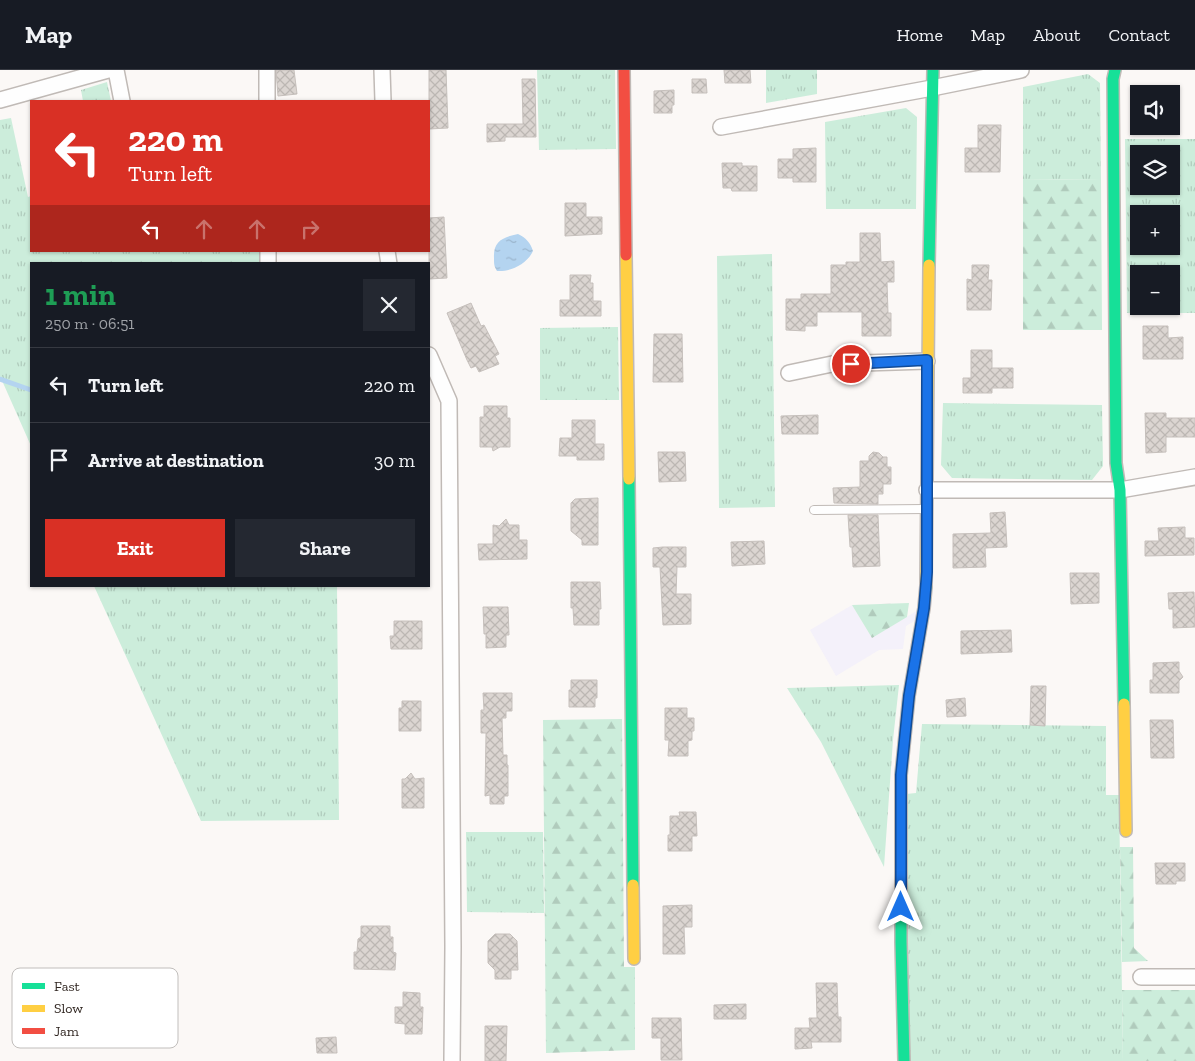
<!DOCTYPE html>
<html lang="en">
<head>
<meta charset="utf-8">
<style>
	:root { --surface:#171b24; --page:#242831; --text:#f1f3f6; --muted:#9ea1a6; --line:#363941; --accent:#d93025 }
	body { margin:0; font-family:"Zilla Slab",serif; background:var(--page); color:var(--text); height:100vh; display:flex; flex-direction:column; font-size:19px; white-space:nowrap }
	* { box-sizing:border-box; margin:0 }
	p { font-size:16px; color:var(--muted) }
	.icon { flex:none; width:28px; height:28px; fill:none; stroke:currentColor; stroke-width:2; stroke-linecap:round; stroke-linejoin:round }
	.map { position:relative; flex:1; overflow:hidden }
	.panel { position:absolute; left:30px; top:192px; width:400px; height:325px; display:flex; flex-direction:column; background:var(--surface); border-radius:0px; box-shadow:0 1px 4px #0004 }
	.panel>* { flex:none }
	.hud { position:absolute; left:30px; top:30px; width:400px; height:152px; border-radius:0px; box-shadow:0 1px 4px #0004; background:#d93025; color:#fff; overflow:hidden }
	.controls { position:absolute; left:1130px; top:15px; display:grid; gap:10px }
	.controls a { display:grid; place-items:center; width:50px; height:50px; border-radius:0px; background:var(--surface); box-shadow:0 1px 4px #0004; font-size:25px }
	.pin { position:absolute; display:grid; place-items:center; width:42px; height:42px; color:#fff; margin:-21px; border:2px solid #fff; border-radius:50%; box-shadow:0 1px 5px #0007 }
	.me { position:absolute; width:55px; margin:-28px; rotate:0deg; stroke-linejoin:round; filter:drop-shadow(0 0 4px #0008) }
	.turn { display:flex; align-items:center; gap:18px; height:105px; padding:0 15px; font-size:22px }
	.turn .icon { width:65px; height:65px; stroke-width:2.5 }
	.turn b { display:block; font-size:35px; line-height:42px }
	.lanes { display:flex; align-items:center; height:48px; padding:0 15px; background:#0003; justify-content:center; gap:25px; direction:ltr }
	.lanes .off { opacity:.35 }
	.round { display:grid; place-items:center; flex:none; width:52px; height:52px; border-radius:0px; background:var(--page) }
	.head { display:flex; align-items:center; justify-content:space-between; height:85px; padding:0 15px }
	h1 { font-size:30px; font-weight:800; line-height:38px; color:#1e9e55 }
	.button { display:flex; gap:10px; margin-top:auto; padding:10px 15px }
	.button a { flex:1; height:58px; border-radius:0px; background:var(--accent); color:#fff; font-size:20px; font-weight:800; line-height:58px; text-align:center }
	.button a+a { background:var(--page); color:var(--text) }
	ul { padding:0; list-style:none }
	li { display:flex; align-items:center; gap:15px; height:75px; padding:0 15px; border-top:1px solid var(--line) }
	li div { flex:1 }
	li b { display:block; font-size:19px }
	li em { font-style:normal }
	header { display:flex; align-items:center; gap:30px; box-sizing:border-box; height:70px; padding:0 25px; background:var(--surface); border-bottom:1px solid var(--line) }
	header strong { font-size:24px }
	nav { display:flex; gap:28px; margin-inline-start:auto; font-size:18px }
	.map>svg:first-child { display:block }
	.industrial { fill:#f4f1fa }
	.grass { fill:url(#grass-tufts); fill-rule:evenodd }
	.forest { fill:url(#forest-firs) }
	.water { fill:url(#water-ripples) }
	.lines { fill:none; stroke-linecap:round; stroke-linejoin:round }
	.stream { stroke:#b4d4f0; stroke-width:5 }
	.building { fill:url(#building-cross-hatch); stroke:#c6c0bc }
	.lane-casing { stroke:#c0bab6; stroke-width:10 }
	.street-casing { stroke:#c0bab6; stroke-width:18 }
	.fast-casing { stroke:#c0bab6; stroke-width:14 }
	.slow-casing { stroke:#c0bab6; stroke-width:14 }
	.jam-casing { stroke:#c0bab6; stroke-width:14 }
	.lane { stroke:#fefefe; stroke-width:8 }
	.street { stroke:#fefefe; stroke-width:15 }
	.fast { stroke:#16e098; stroke-width:11 }
	.slow { stroke:#ffcf43; stroke-width:11 }
	.jam { stroke:#f24e42; stroke-width:11 }
	.route-casing { stroke:#114b97; stroke-width:12 }
	.route { stroke:#1a73e8; stroke-width:9 }
	.key { fill:#fff; stroke:#c1bebc; stroke-width:1 }
	.key-label { font-size:14px; fill:#2f2520 }
</style>
</head>
<body>
<header>
<strong>Map</strong>
<nav><a>Home</a><a>Map</a><a>About</a><a>Contact</a></nav>
</header>
<div class="map">
<svg width="1195" height="991" viewBox="0 0 1195 991">
	<defs>
		<pattern id="grass-tufts" width="24" height="20" patternUnits="userSpaceOnUse" patternTransform="scale(1.25)"><rect width="24" height="20" fill="#cceddb"/><path d="M3 7l-1-3M5 7V3M7 7l1-3M15 17l-1-3M17 17v-4M19 17l1-3" fill="none" stroke="#b0cbbc"/></pattern>
		<pattern id="forest-firs" width="22" height="20" patternUnits="userSpaceOnUse" patternTransform="scale(1.25)"><rect width="22" height="20" fill="#cceddb"/><path d="M5 1l3.5 6h-7zM16 11l3.5 6h-7z" fill="#b0cbbc"/></pattern>
		<pattern id="water-ripples" width="26" height="14" patternUnits="userSpaceOnUse" patternTransform="scale(1.25)"><rect width="26" height="14" fill="#b4d4f0"/><path d="M2 4q2-2 4 0t4 0M15 11q2-2 4 0t4 0" fill="none" stroke="#9bb6ce"/></pattern>
		<pattern id="building-cross-hatch" width="8" height="8" patternUnits="userSpaceOnUse" patternTransform="scale(1.25)"><rect width="8" height="8" fill="#dbd5d1"/><path d="M0 0l8 8M0 8l8-8" fill="none" stroke="#bcb7b3"/></pattern>
	</defs>
	<rect width="100%" height="100%" fill="#fbf8f6"/>
	<!-- industrial -->
	<path class="industrial" d="M 852,535 L 872,568 L 918,540 L 916,550 L 906,556 L 903,579 L 879,580 L 836,606 L 810,560 Z"/>
	<!-- grass -->
	<path class="grass" d="M 537,0 L 615,0 L 616,79 L 539,80 Z
		M 766,0 L 817,0 L 817,24 L 766,33 Z
		M 1088,4 L 1100,13 L 1101,109 L 1023,110 L 1023,17 Z
		M 107,12 L 111,31 L 83,31 L 81,20 Z
		M 906,38 L 917,47 L 916,139 L 826,139 L 825,52 Z
		M 11,48 L 28,127 L 31,126 L 31,181 L 260,181 L 260,194 L 31,194 L 31,376 L 0,306 L 0,50 Z
		M 1125,69 L 1195,69 L 1195,243 L 1127,243 ZM 1139,84 L 1171,84 L 1171,116 L 1139,116 ZM 1139,144 L 1171,144 L 1171,176 L 1139,176 ZM 1139,204 L 1171,204 L 1171,236 L 1139,236 Z
		M 772,184 L 775,437 L 719,438 L 717,186 Z
		M 618,257 L 619,330 L 540,330 L 540,258 Z
		M 943,333 L 1102,335 L 1103,396 L 1092,410 L 952,408 L 941,395 Z
		M 94,516 L 337,516 L 339,750 L 201,751 Z
		M 899,615 L 893,670 L 884,797 L 821,672 L 787,618 Z
		M 922,654 L 1106,656 L 1106,725 L 1119,725 L 1123,991 L 909,991 L 906,724 L 916,723 Z
		M 466,762 L 543,762 L 544,843 L 467,842 Z"/>
	<!-- forest -->
	<path class="forest" d="M 1101,109 L 1102,260 L 1023,260 L 1023,110 Z
		M 909,533 L 907,547 L 872,568 L 852,535 Z
		M 622,649 L 624,897 L 635,897 L 635,980 L 546,983 L 543,650 Z
		M 1120,777 L 1133,777 L 1134,878 L 1148,891 L 1122,892 Z
		M 1195,920 L 1195,991 L 1123,991 L 1122,920 Z"/>
	<!-- water -->
	<path class="water" d="M 518,164 C 526,168 530,172 533,181 C 527,194 511,202 497,201 C 494,196 494,194 494,188 C 493,171 503,167 518,164 Z"/>
	<g class="lines">
		<!-- stream -->
		<path class="stream" d="M 0,309 L 31,320"/>
	</g>
	<!-- building -->
	<path class="building" d="M 276,0 L 294,0 L 297,24 L 278,26 Z
		M 429,0 L 446,0 L 448,58 L 429,59 Z
		M 724,0 L 750,0 L 751,13 L 725,13 Z
		M 522,9 L 535,9 L 536,67 L 505,67 L 505,71 L 487,72 L 487,54 L 523,54 Z
		M 692,9 L 706,9 L 707,23 L 692,23 Z
		M 674,20 L 674,35 L 672,35 L 672,43 L 654,43 L 654,21 Z
		M 978,55 L 1001,55 L 1000,102 L 965,102 L 965,78 L 978,78 Z
		M 816,78 L 816,112 L 793,112 L 793,108 L 778,108 L 778,89 L 793,89 L 793,79 Z
		M 722,93 L 742,93 L 742,96 L 757,96 L 757,121 L 732,121 L 731,118 L 723,118 Z
		M 565,133 L 586,133 L 586,147 L 602,147 L 602,164 L 565,166 Z
		M 444,147 L 447,208 L 429,209 L 429,148 Z
		M 860,163 L 880,163 L 881,192 L 894,191 L 894,212 L 887,212 L 888,243 L 891,243 L 891,266 L 862,266 L 862,242 L 817,242 L 817,256 L 805,256 L 805,261 L 786,260 L 786,229 L 801,229 L 801,224 L 831,224 L 831,195 L 846,195 L 846,192 L 860,192 Z
		M 972,195 L 989,195 L 988,210 L 992,210 L 991,240 L 967,240 L 967,209 L 972,210 Z
		M 570,205 L 591,205 L 590,213 L 593,213 L 593,231 L 601,231 L 601,246 L 560,246 L 560,230 L 570,230 Z
		M 471,233 L 481,256 L 484,255 L 499,284 L 495,286 L 499,294 L 479,302 L 476,296 L 471,298 L 467,290 L 447,243 Z
		M 1143,256 L 1168,256 L 1168,268 L 1183,267 L 1183,289 L 1143,289 Z
		M 654,264 L 682,264 L 683,312 L 653,312 Z
		M 971,280 L 992,280 L 992,298 L 1013,298 L 1013,318 L 992,318 L 992,323 L 963,323 L 963,308 L 971,308 Z
		M 484,336 L 507,336 L 507,348 L 510,348 L 510,377 L 500,377 L 493,381 L 492,377 L 480,377 L 480,347 L 484,347 Z
		M 1145,343 L 1166,343 L 1166,348 L 1195,348 L 1195,367 L 1166,367 L 1166,382 L 1146,383 Z
		M 818,345 L 818,364 L 782,364 L 781,346 Z
		M 572,350 L 595,350 L 595,374 L 604,374 L 604,390 L 577,390 L 577,386 L 559,386 L 560,368 L 572,368 Z
		M 658,382 L 685,382 L 686,411 L 659,412 Z
		M 873,382 L 879,383 L 883,387 L 887,387 L 887,397 L 891,397 L 891,414 L 883,414 L 883,424 L 878,424 L 878,434 L 834,433 L 833,418 L 860,417 L 860,391 L 869,391 L 869,386 Z
		M 598,428 L 598,475 L 582,475 L 582,470 L 571,461 L 571,433 L 575,429 Z
		M 1005,442 L 1007,477 L 985,478 L 986,497 L 953,498 L 953,464 L 991,463 L 990,443 Z
		M 848,445 L 878,445 L 880,496 L 853,497 L 852,477 L 850,477 Z
		M 506,449 L 509,455 L 519,455 L 519,470 L 527,470 L 527,489 L 479,490 L 478,474 L 493,474 L 493,455 L 499,456 Z
		M 1185,457 L 1185,468 L 1194,468 L 1194,485 L 1145,486 L 1145,471 L 1159,471 L 1158,458 Z
		M 764,471 L 765,494 L 732,496 L 731,472 Z
		M 663,477 L 686,477 L 686,497 L 677,497 L 676,524 L 691,524 L 691,554 L 663,555 L 660,497 L 653,497 L 653,478 Z
		M 1070,503 L 1099,503 L 1099,533 L 1071,534 Z
		M 571,512 L 600,512 L 601,539 L 599,539 L 599,555 L 574,555 L 573,538 L 571,538 Z
		M 1194,522 L 1195,557 L 1173,558 L 1173,539 L 1169,539 L 1168,523 Z
		M 483,537 L 508,537 L 509,565 L 506,565 L 506,577 L 486,578 L 486,564 L 484,564 Z
		M 394,551 L 422,551 L 422,579 L 391,579 L 390,566 L 394,566 Z
		M 1011,560 L 1012,582 L 961,584 L 961,561 Z
		M 1179,592 L 1179,601 L 1183,607 L 1179,611 L 1179,623 L 1150,623 L 1150,610 L 1153,610 L 1153,593 Z
		M 571,610 L 597,610 L 597,628 L 595,628 L 595,637 L 569,637 L 569,620 L 571,620 Z
		M 1031,616 L 1046,616 L 1045,656 L 1030,655 Z
		M 483,623 L 512,623 L 512,641 L 506,641 L 506,648 L 502,648 L 503,685 L 507,685 L 507,695 L 508,695 L 508,726 L 504,726 L 504,734 L 490,734 L 490,725 L 485,726 L 486,663 L 481,663 L 481,640 L 484,640 Z
		M 965,628 L 966,646 L 947,647 L 946,630 Z
		M 402,631 L 421,631 L 421,661 L 399,661 L 399,638 L 402,638 Z
		M 665,638 L 687,638 L 687,648 L 694,648 L 694,661 L 692,661 L 692,670 L 688,671 L 688,686 L 668,686 L 669,670 L 665,670 Z
		M 1150,650 L 1173,650 L 1174,688 L 1151,688 Z
		M 411,703 L 415,709 L 424,708 L 424,738 L 402,738 L 402,709 L 405,709 Z
		M 679,742 L 696,742 L 697,766 L 692,766 L 692,781 L 668,781 L 668,765 L 670,765 L 670,746 L 680,746 Z
		M 1155,793 L 1185,793 L 1185,811 L 1176,811 L 1176,814 L 1156,814 Z
		M 692,835 L 692,857 L 684,857 L 685,884 L 663,884 L 663,836 Z
		M 361,856 L 390,856 L 390,867 L 393,867 L 393,882 L 396,883 L 395,900 L 354,899 L 354,882 L 357,882 L 358,869 L 361,867 Z
		M 495,864 L 510,864 L 517,871 L 518,900 L 511,900 L 511,909 L 495,909 L 495,900 L 488,893 L 488,871 Z
		M 816,913 L 837,913 L 838,947 L 841,947 L 841,972 L 811,972 L 812,978 L 795,979 L 795,958 L 810,958 L 809,948 L 817,948 Z
		M 403,922 L 420,923 L 420,937 L 423,937 L 422,964 L 405,964 L 405,954 L 395,953 L 395,937 L 403,937 Z
		M 746,934 L 746,949 L 714,949 L 714,935 Z
		M 652,948 L 681,948 L 682,990 L 661,990 L 661,968 L 652,968 Z
		M 485,956 L 507,956 L 506,991 L 485,991 Z
		M 336,967 L 337,983 L 317,983 L 316,968 Z"/>
	<g class="lines">
		<!-- lane casing -->
		<g class="lane-casing">
			<path id="lane" d="M 814,440 L 925,439"/>
		</g>
		<!-- street casing -->
		<g class="street-casing">
			<path id="street" d="M 116,0 L 122,31
				M 267,0 L 267,31
				M 382,0 L 383,31
				M 0,30 L 108,0
				M 721,57 L 932,18 L 1021,0
				M 268,181 L 268,194
				M 387,181 L 389,194
				M 429,285 L 449,331 L 453,877 L 452,991
				M 789,303 L 832,294 L 927,291
				M 927,420 L 1120,420 L 1195,407
				M 1141,907 L 1195,907"/>
		</g>
		<!-- fast casing -->
		<g class="fast-casing">
			<path id="fast" d="M 1115,0 L 1113,9 L 1116,393 L 1120,420 L 1124,634
				M 929,195 L 933,0
				M 629,409 L 633,815
				M 904,991 L 901,872 L 901,705 L 909,626 L 924,538 L 926,516"/>
		</g>
		<!-- slow casing -->
		<g class="slow-casing">
			<path id="slow" d="M 626,185 L 629,409
				M 926,516 L 929,195
				M 1124,634 L 1126,761
				M 633,815 L 634,889"/>
		</g>
		<!-- jam casing -->
		<g class="jam-casing">
			<path id="jam" d="M 624,0 L 626,185"/>
		</g>
		<!-- lane -->
		<use href="#lane" class="lane"/>
		<!-- street -->
		<use href="#street" class="street"/>
		<!-- fast -->
		<use href="#fast" class="fast"/>
		<!-- slow -->
		<use href="#slow" class="slow"/>
		<!-- jam -->
		<use href="#jam" class="jam"/>
	</g>
	<g class="lines">
		<!-- route casing -->
		<g class="route-casing">
			<path id="route" d="M 851,294 L 927,290 L 927,502 L 924,538 L 909,626 L 901,705 L 901,837"/>
		</g>
		<!-- route -->
		<use href="#route" class="route"/>
	</g>
	<!-- legend -->
	<rect x="12" y="898" width="166" height="80" rx="8" class="key"/>
	<rect x="22" y="913" width="23" height="6" fill="#16e098"/>
	<rect x="22" y="935" width="23" height="7" fill="#ffcf43"/>
	<rect x="22" y="958" width="23" height="6" fill="#f24e42"/>
	<g class="key-label">
		<text x="54" y="921">Fast</text>
		<text x="54" y="943">Slow</text>
		<text x="54" y="966">Jam</text>
	</g>
</svg>
<div class="controls">
<a><svg class="icon" aria-label="sound" viewBox="0 0 24 24"><path d="M4 9h4l5-4v14l-5-4H4zM17 9q2 3 0 6"/></svg></a>
<a><svg class="icon" aria-label="layers" viewBox="0 0 24 24"><path d="M12 4l9 5-9 5-9-5zM3 14l9 5 9-5"/></svg></a>
<a>+</a>
<a>−</a>
</div>
<div class="pin" style="left:851px;top:294px;background:#d93025"><svg class="icon" aria-label="arrive" viewBox="0 0 24 24"><path d="M6 21V4h12l-3 4 3 4H6"/></svg></div>
<svg class="me" style="left:901px;top:837px" viewBox="-20 -20 40 40"><path d="M0-17L14 15 0 8-14 15z" fill="#1a73e8" stroke="#fff" stroke-width="4"/></svg>
<div class="hud">
<div class="turn"><svg class="icon" aria-label="left" viewBox="0 0 24 24"><path d="M17 20v-9H6M10 6l-5 5 5 5"/></svg><div><b>220 m</b>Turn left</div></div>
<div class="lanes"><svg class="icon" aria-label="left" viewBox="0 0 24 24"><path d="M17 20v-9H6M10 6l-5 5 5 5"/></svg><svg class="icon off" aria-label="ahead" viewBox="0 0 24 24"><path d="M12 20V5M6 11l6-6 6 6"/></svg><svg class="icon off" aria-label="ahead" viewBox="0 0 24 24"><path d="M12 20V5M6 11l6-6 6 6"/></svg><svg class="icon off" aria-label="right" viewBox="0 0 24 24"><path d="M7 20v-9h11M14 6l5 5-5 5"/></svg></div>
</div>
<section class="panel">
<div class="head"><div><h1>1 min</h1><p>250 m · 06:51</p></div><a class="round"><svg class="icon" aria-label="close" viewBox="0 0 24 24"><path d="M6 6l12 12M18 6L6 18"/></svg></a></div>
<ul>
<li><svg class="icon" aria-label="left" viewBox="0 0 24 24"><path d="M17 20v-9H6M10 6l-5 5 5 5"/></svg><div><b>Turn left</b></div><em>220 m</em></li>
<li><svg class="icon" aria-label="arrive" viewBox="0 0 24 24"><path d="M6 21V4h12l-3 4 3 4H6"/></svg><div><b>Arrive at destination</b></div><em>30 m</em></li>
</ul>
<div class="button"><a>Exit</a><a>Share</a></div>
</section>
</div>
</body>
</html>
